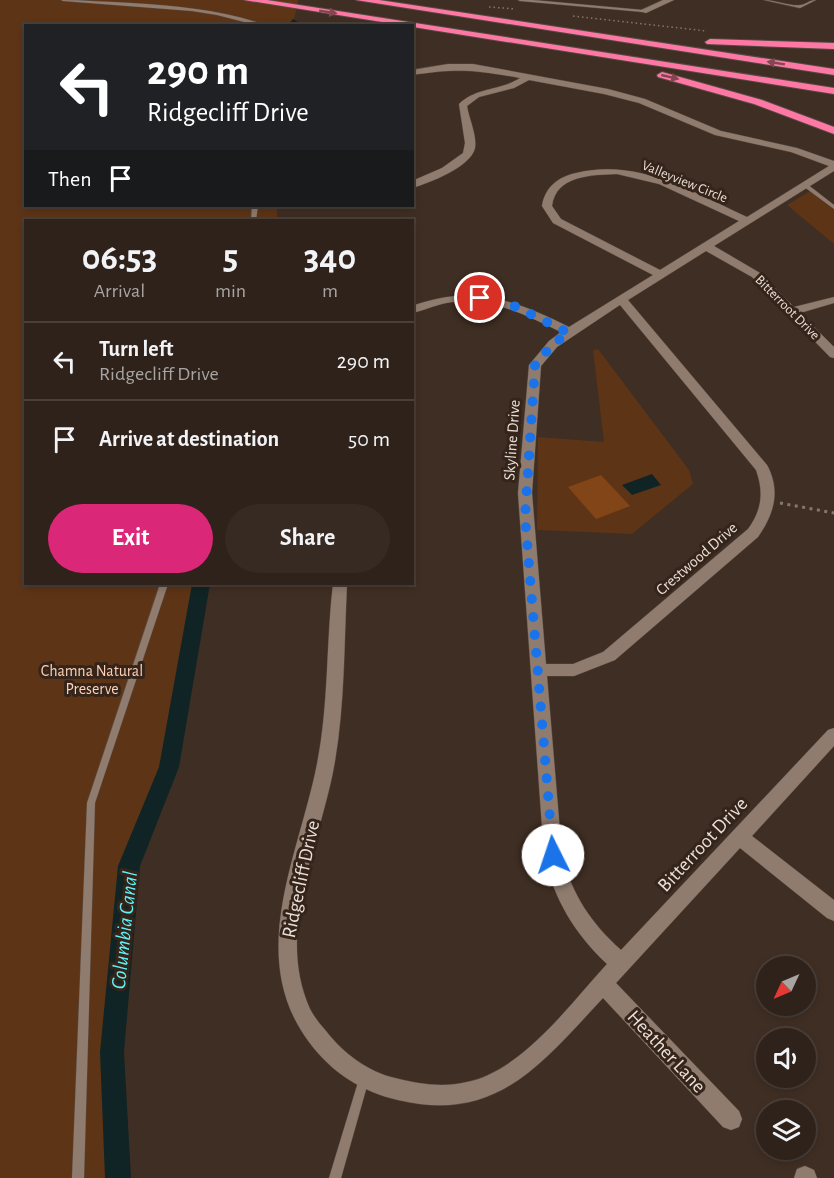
<!DOCTYPE html>
<html lang="en">
<head>
<meta charset="utf-8">
<style>
	:root { --surface:#2f221a; --page:#372a23; --text:#f1f3f6; --muted:#a7a4a2; --line:#4a3f39; --accent:#db2777 }
	body { margin:0; font-family:"Alegreya Sans",sans-serif; background:var(--page); color:var(--text); height:100vh; display:flex; flex-direction:column; font-size:22px; white-space:nowrap }
	* { box-sizing:border-box; margin:0 }
	p { font-size:20px; color:var(--muted) }
	.icon { flex:none; width:33px; height:33px; fill:none; stroke:currentColor; stroke-width:2; stroke-linecap:round; stroke-linejoin:round }
	.map { position:relative; flex:1; overflow:hidden }
	.side { position:absolute; left:24px; top:219px; width:390px; height:366px; display:flex; flex-direction:column; background:var(--surface); border-radius:0px; box-shadow:0 3px 9px #0003,0 0 0 2px var(--line) }
	.side>* { flex:none }
	.banner { position:absolute; left:24px; top:24px; width:390px; height:183px; border-radius:0px; box-shadow:0 3px 9px #0003,0 0 0 2px var(--line); background:#202124; color:#fff; overflow:hidden }
	.needle { width:39px; rotate:226deg }
	.fabs { position:absolute; left:756px; top:956px; display:grid; gap:12px }
	.fabs a { display:grid; place-items:center; width:60px; height:60px; border-radius:50%; background:var(--surface); box-shadow:0 3px 9px #0003,0 0 0 2px var(--line); font-size:30px }
	.pin { position:absolute; display:grid; place-items:center; width:51px; height:51px; color:#fff; margin:-26px; border:3px solid #fff; border-radius:50%; box-shadow:0 2px 6px #0007 }
	.me { position:absolute; width:66px; margin:-33px; rotate:356deg; stroke-linejoin:round; filter:drop-shadow(0 0 4px #0008) }
	.turn { display:flex; align-items:center; gap:21px; height:126px; padding:0 24px; font-size:27px }
	.turn .icon { width:78px; height:78px; stroke-width:2.5 }
	.turn b { display:block; font-size:42px; line-height:51px }
	.then { display:flex; align-items:center; height:57px; padding:0 24px; background:#0003; gap:12px; font-size:22px }
	.eta { display:flex; justify-content:space-evenly; align-items:center; height:102px; text-align:center }
	.eta b { font-size:36px; font-weight:600; line-height:42px }
	.cta { display:flex; gap:12px; margin-top:auto; padding:12px 24px }
	.cta a { flex:1; height:69px; border-radius:36px; background:var(--accent); color:#fff; font-size:24px; font-weight:600; line-height:69px; text-align:center }
	.cta a+a { background:var(--page); color:var(--text) }
	ul { padding:0; list-style:none }
	li { display:flex; align-items:center; gap:18px; height:78px; padding:0 24px; border-top:2px solid var(--line) }
	li div { flex:1 }
	li b { display:block; font-size:22px }
	li em { font-style:normal }
	.map>svg:first-child { display:block }
	.green { fill:#5e3416 }
	.water { fill:#112425 }
	.lines { fill:none; stroke-linecap:round; stroke-linejoin:round }
	.canal { fill:#112425; fill-rule:evenodd }
	.building { fill:#824518 }
	.lane-casing { stroke:#584a41; stroke-width:1 }
	.street-casing { stroke:#584a41; stroke-width:1 }
	.highway-casing { stroke:#584a41; stroke-width:2 }
	.path-far1 { stroke:#86776e; stroke-width:1.5; stroke-dasharray:1.5 3; stroke-linecap:butt }
	.path { stroke:#86776e; stroke-width:3; stroke-dasharray:3 4.5; stroke-linecap:butt }
	.lane { fill:#907c6f; fill-rule:evenodd }
	.street { fill:#907c6f; fill-rule:evenodd }
	.highway { fill:#fe78a6; fill-rule:evenodd }
	.oneway { fill:#854651 }
	.route { stroke:#1a73e8; stroke-width:10; stroke-dasharray:0 18 }
	.labels { text-anchor:middle; stroke-width:6; stroke-linejoin:round; paint-order:stroke }
	.far-street-label { font-size:14px; fill:#eadfd8; stroke:#342419 }
	.street-label { font-size:16px; fill:#eadfd8; stroke:#342419 }
	.park-label { font-size:16px; fill:#fed1b6; stroke:#342419 }
	.near-street-label { font-size:20px; fill:#eadfd8; stroke:#342419 }
	.near-water-label { font-size:21px; font-style:italic; fill:#5ff3f9; stroke:#342419 }
</style>
</head>
<body>
<div class="map">
<svg width="834" height="1178" viewBox="0 0 834 1178">
	<rect width="100%" height="100%" fill="#3f2e23"/>
	<!-- green -->
	<path class="green" d="M 0,0 L 298,0 L 293,25 L 26,26 L 26,206 L 277,206 L 277,220 L 26,220 L 26,584 L 201,584 L 169,767 L 129,867 L 112,1052 L 118,1178 L 0,1178 Z
		M 812,190 L 834,207 L 834,244 L 787,205 Z
		M 598,349 L 689,470 L 693,484 L 632,534 L 537,530 L 538,437 L 604,442 L 593,350 Z"/>
	<!-- water -->
	<path class="water" d="M 652,474 L 661,485 L 632,495 L 622,485 Z"/>
	<g class="lines">
		<!-- canal -->
		<path class="canal" d="M 293,19 L 298,22 L 297,26 L 287,26 Z
			M 192,584 L 210,584 L 179,767 L 140,866 L 124,1052 L 131,1178 L 105,1178 L 100,1052 L 118,866 L 159,767 Z"/>
	</g>
	<!-- building -->
	<path class="building" d="M 601,475 L 630,506 L 596,519 L 568,487 Z"/>
	<g class="lines">
		<!-- lane casing -->
		<g class="lane-casing">
			<path id="lane" d="M 61,0 C 84,0 107,2 131,3 C 177,6 224,10 268,26 L 260,26 L 217,15 L 192,11 L 63,1 Z
				M 518,0 L 533,0 L 643,10 L 645,11 L 643,12 L 520,1 Z
				M 764,0 C 774,0 793,7 801,5 C 807,4 809,0 816,0 L 800,8 Z
				M 803,184 L 807,184 L 834,205 L 834,209 L 803,186 Z
				M 252,206 L 258,206 L 256,220 L 251,220 Z
				M 160,584 L 168,584 L 95,803 L 84,1178 L 72,1178 L 87,803 Z
				M 364,1074 L 368,1075 L 369,1079 L 341,1178 L 329,1178 L 359,1079 L 360,1075 Z"/>
		</g>
		<!-- street casing -->
		<g class="street-casing">
			<path id="street" d="M 663,0 L 674,0 L 646,13 L 639,11 Z
				M 448,64 L 473,64 L 608,89 L 645,99 L 721,131 L 797,148 L 834,161 L 834,171 L 714,246 L 760,273 L 794,307 L 834,297 L 834,303 L 800,313 L 834,347 L 834,358 L 830,357 L 752,277 L 706,251 L 628,300 L 767,465 C 781,491 774,514 758,537 L 615,660 L 574,676 L 547,676 L 562,855 C 572,895 591,923 621,950 L 828,730 L 834,728 L 834,746 L 752,836 L 834,900 L 834,921 L 827,918 L 740,848 L 616,983 L 739,1111 L 742,1119 L 739,1127 L 731,1130 L 723,1127 L 603,998 C 542,1063 497,1124 398,1100 C 362,1092 331,1072 309,1042 C 245,956 299,856 317,764 C 329,704 326,643 333,584 L 347,584 C 344,643 345,702 335,761 C 322,840 274,929 310,1009 C 314,1017 320,1024 326,1031 C 343,1053 368,1072 395,1078 C 419,1084 443,1088 467,1082 C 522,1071 571,1003 607,964 C 574,933 554,899 544,855 L 518,493 L 529,365 L 549,341 L 561,332 C 528,316 492,297 453,302 C 439,303 426,310 412,313 L 412,306 C 472,284 515,300 569,327 L 653,275 L 553,223 L 542,206 C 545,187 558,177 576,173 C 638,158 692,192 747,217 L 829,166 L 791,152 L 715,135 L 639,103 L 604,94 L 529,80 L 514,88 L 479,97 L 467,106 C 469,119 477,135 475,148 C 471,167 429,183 412,188 L 412,181 L 442,168 L 463,153 L 465,143 L 459,104 C 476,87 500,91 520,78 C 476,70 457,68 412,75 L 412,70 ZM 617,174 L 659,184 L 739,221 L 660,270 L 561,219 L 552,206 C 556,175 592,175 617,174 ZM 620,305 L 756,470 C 764,492 762,510 748,529 L 603,652 L 573,664 L 546,664 L 532,493 L 541,366 L 557,347 Z
				M 805,1166 L 814,1170 L 817,1178 L 794,1178 L 797,1169 Z"/>
		</g>
		<!-- highway casing -->
		<g class="highway-casing">
			<path id="highway" d="M 244,0 L 267,0 L 834,88 L 834,94 Z
				M 356,0 L 379,0 L 834,69 L 834,75 Z
				M 710,39 L 834,43 L 834,49 L 707,44 L 705,42 Z
				M 662,72 L 762,100 L 834,127 L 834,134 L 754,104 L 658,77 L 657,75 Z"/>
		</g>
		<!-- path-far1 -->
		<path class="path-far1" d="M 489,7 L 516,9
			M 573,16 L 706,31"/>
		<!-- path -->
		<path class="path" d="M 780,503 L 834,513"/>
		<!-- lane -->
		<use href="#lane" class="lane"/>
		<!-- street -->
		<use href="#street" class="street"/>
		<!-- highway -->
		<use href="#highway" class="highway"/>
	</g>
	<!-- one-way arrows -->
	<defs><path id="oneway-solid" d="M-6-.8H1V-3.2L6.5 0L1 3.2V.8H-6Z" transform="scale(1.5)"/></defs>
	<g class="oneway">
		<use href="#oneway-solid" transform="translate(328 12) rotate(9)"/>
		<use href="#oneway-solid" transform="translate(776 63) rotate(-171)"/>
		<use href="#oneway-solid" transform="translate(670 77) rotate(13)"/>
	</g>
	<g class="lines">
		<!-- route -->
		<path class="route" d="M 480,298 L 510,304 L 569,333 L 553,344 L 535,365 L 525,517 L 553,855"/>
	</g>
	<g class="labels">
		<!-- far-street labels -->
		<g class="far-street-label">
			<text transform="translate(685 181) rotate(22)" y="5">Valleyview Circle</text>
			<text transform="translate(788 307) rotate(45)" y="5">Bitterroot Drive</text>
		</g>
		<!-- street labels -->
		<g class="street-label">
			<text transform="translate(511 440) rotate(-86)" y="6">Skyline Drive</text>
			<text transform="translate(696 558) rotate(-41)" y="6">Crestwood Drive</text>
		</g>
		<!-- park labels -->
		<g class="park-label">
			<text x="92" y="676">Chamna Natural<tspan x="92" dy="18">Preserve</tspan></text>
		</g>
		<!-- near-street labels -->
		<g class="near-street-label">
			<text transform="translate(702 844) rotate(-47)" y="7">Bitterroot Drive</text>
			<text transform="translate(300 879) rotate(-78)" y="7">Ridgecliff Drive</text>
			<text transform="translate(667 1051) rotate(47)" y="7">Heather Lane</text>
		</g>
		<!-- near-water labels -->
		<g class="near-water-label">
			<text transform="translate(124 930) rotate(-84)" y="7">Columbia Canal</text>
		</g>
	</g>
</svg>
<div class="fabs">
<a><svg class="needle" viewBox="-14 -14 28 28"><path d="M0-13l5 13h-10z" fill="#e53935"/><path d="M0 13l5-13h-10z" fill="#a7a4a2"/></svg></a>
<a><svg class="icon" aria-label="sound" viewBox="0 0 24 24"><path d="M4 9h4l5-4v14l-5-4H4zM17 9q2 3 0 6"/></svg></a>
<a><svg class="icon" aria-label="layers" viewBox="0 0 24 24"><path d="M12 4l9 5-9 5-9-5zM3 14l9 5 9-5"/></svg></a>
</div>
<div class="pin" style="left:480px;top:298px;background:#d93025"><svg class="icon" aria-label="arrive" viewBox="0 0 24 24"><path d="M6 21V4h12l-3 4 3 4H6"/></svg></div>
<svg class="me" style="left:553px;top:855px" viewBox="-20 -20 40 40"><circle r="19" fill="#fff"/><path d="M0-13L10 11 0 6-10 11z" fill="#1a73e8"/></svg>
<div class="banner">
<div class="turn"><svg class="icon" aria-label="left" viewBox="0 0 24 24"><path d="M17 20v-9H6M10 6l-5 5 5 5"/></svg><div><b>290 m</b>Ridgecliff Drive</div></div>
<div class="then">Then<svg class="icon" aria-label="arrive" viewBox="0 0 24 24"><path d="M6 21V4h12l-3 4 3 4H6"/></svg></div>
</div>
<section class="side">
<div class="eta">
<div><b>06:53</b><p>Arrival</p></div>
<div><b>5</b><p>min</p></div>
<div><b>340</b><p>m</p></div>
</div>
<ul>
<li><svg class="icon" aria-label="left" viewBox="0 0 24 24"><path d="M17 20v-9H6M10 6l-5 5 5 5"/></svg><div><b>Turn left</b><p>Ridgecliff Drive</p></div><em>290 m</em></li>
<li><svg class="icon" aria-label="arrive" viewBox="0 0 24 24"><path d="M6 21V4h12l-3 4 3 4H6"/></svg><div><b>Arrive at destination</b></div><em>50 m</em></li>
</ul>
<div class="cta"><a>Exit</a><a>Share</a></div>
</section>
</div>
</body>
</html>
